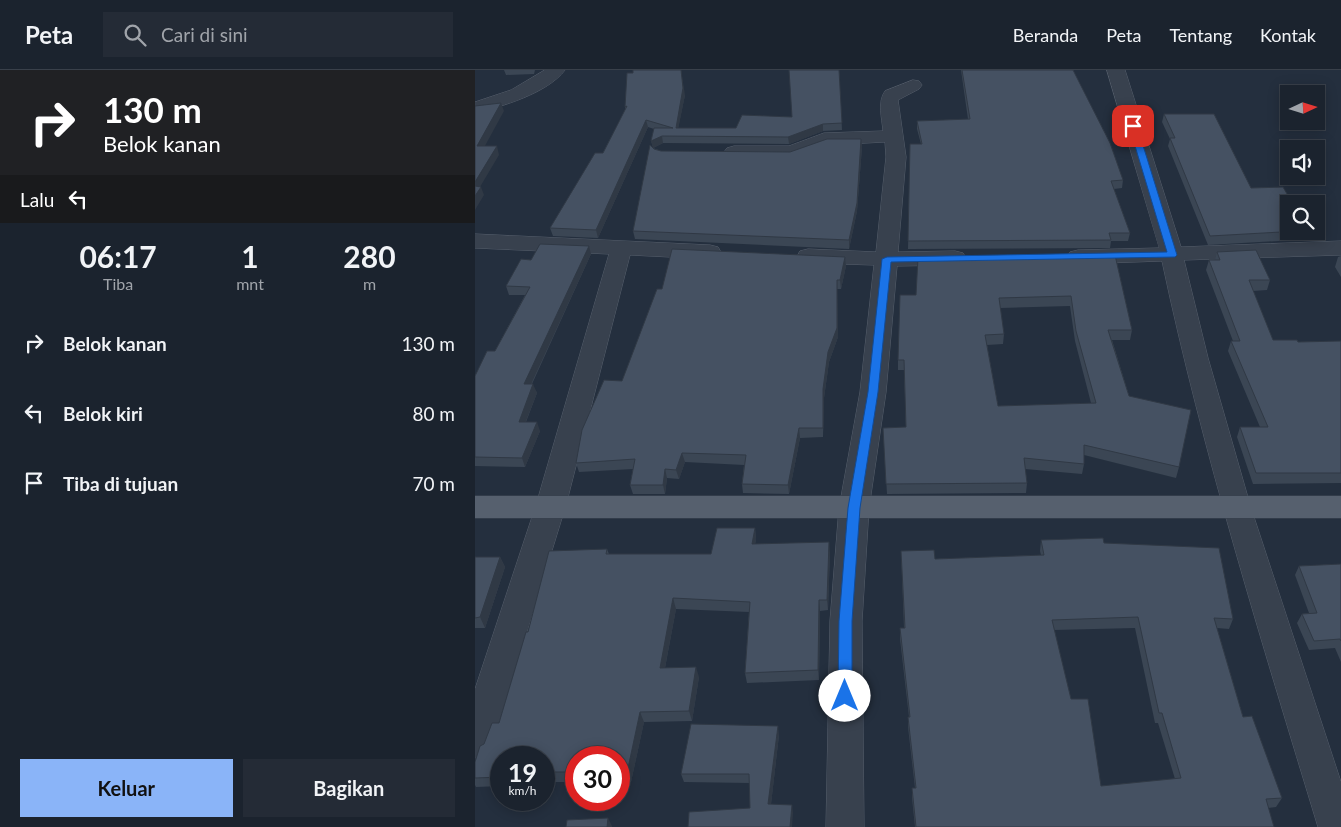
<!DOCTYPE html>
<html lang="id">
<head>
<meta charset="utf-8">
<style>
	:root { --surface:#1b232e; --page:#242b36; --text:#f1f3f6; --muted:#a0a4aa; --line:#39404a; --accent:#8ab4f8 }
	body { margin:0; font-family:Lato,sans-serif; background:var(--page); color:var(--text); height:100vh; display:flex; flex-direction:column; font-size:19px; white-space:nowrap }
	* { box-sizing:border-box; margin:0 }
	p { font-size:16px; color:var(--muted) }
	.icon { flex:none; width:28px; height:28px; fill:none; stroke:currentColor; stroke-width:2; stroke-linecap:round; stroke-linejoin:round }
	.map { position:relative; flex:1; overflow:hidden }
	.panel { display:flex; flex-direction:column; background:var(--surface); width:475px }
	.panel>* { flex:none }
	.hud { background:#202124; color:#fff; overflow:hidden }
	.needle { width:32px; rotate:86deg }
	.controls { position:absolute; left:805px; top:15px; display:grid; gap:10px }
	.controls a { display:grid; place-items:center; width:45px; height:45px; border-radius:0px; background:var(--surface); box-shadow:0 2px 12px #0003,0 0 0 1px var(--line); font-size:25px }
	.speed { position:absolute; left:15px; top:676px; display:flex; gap:10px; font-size:25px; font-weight:700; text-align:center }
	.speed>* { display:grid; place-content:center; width:65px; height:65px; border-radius:50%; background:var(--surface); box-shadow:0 2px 12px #0003,0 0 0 1px var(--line); line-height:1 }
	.speed small { font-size:12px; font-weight:400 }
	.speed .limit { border:8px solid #d22; background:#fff; color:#111 }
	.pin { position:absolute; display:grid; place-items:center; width:42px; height:42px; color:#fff; margin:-21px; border-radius:10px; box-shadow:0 2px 8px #0006 }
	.me { position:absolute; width:55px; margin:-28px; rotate:0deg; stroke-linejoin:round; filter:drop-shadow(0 0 4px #0008) }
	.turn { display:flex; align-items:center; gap:18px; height:105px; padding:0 20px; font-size:22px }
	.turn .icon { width:65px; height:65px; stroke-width:2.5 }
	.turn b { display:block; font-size:35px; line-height:42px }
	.then { display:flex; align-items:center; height:48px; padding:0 20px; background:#0003; gap:10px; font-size:19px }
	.eta { display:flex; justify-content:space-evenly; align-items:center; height:85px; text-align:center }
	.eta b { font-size:30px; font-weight:700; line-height:35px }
	.action { display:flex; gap:10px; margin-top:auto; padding:10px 20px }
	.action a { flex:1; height:58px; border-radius:0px; background:var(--accent); color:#111; font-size:20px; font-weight:700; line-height:58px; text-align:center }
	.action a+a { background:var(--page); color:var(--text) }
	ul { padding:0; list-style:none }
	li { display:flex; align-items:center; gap:15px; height:70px; padding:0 20px }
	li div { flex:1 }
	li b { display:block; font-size:19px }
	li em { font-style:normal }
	header { display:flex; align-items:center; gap:30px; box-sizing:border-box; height:70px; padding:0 25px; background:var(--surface); border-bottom:1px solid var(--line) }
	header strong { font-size:24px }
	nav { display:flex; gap:28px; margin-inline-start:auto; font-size:18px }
	.search { width:350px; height:45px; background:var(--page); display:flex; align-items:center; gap:12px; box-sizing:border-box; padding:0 18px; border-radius:0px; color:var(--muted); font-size:19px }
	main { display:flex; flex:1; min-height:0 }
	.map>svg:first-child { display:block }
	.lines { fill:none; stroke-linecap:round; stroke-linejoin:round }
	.minor-casing { stroke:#565f6c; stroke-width:1 }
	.major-casing { stroke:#414a57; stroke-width:1 }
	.minor { fill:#38414e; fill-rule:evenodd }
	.major { fill:#56606e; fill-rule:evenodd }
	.wall { fill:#3b4654; fill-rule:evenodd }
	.shaded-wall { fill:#303945 }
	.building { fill:#455162; stroke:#303945; fill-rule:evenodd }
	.route { fill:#1a73e8; stroke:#114b97 }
</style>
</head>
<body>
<header>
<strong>Peta</strong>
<div class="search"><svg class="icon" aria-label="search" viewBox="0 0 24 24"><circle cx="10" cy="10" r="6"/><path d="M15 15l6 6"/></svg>Cari di sini</div>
<nav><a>Beranda</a><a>Peta</a><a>Tentang</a><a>Kontak</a></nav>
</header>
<main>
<section class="panel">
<div class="hud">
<div class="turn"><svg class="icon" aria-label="right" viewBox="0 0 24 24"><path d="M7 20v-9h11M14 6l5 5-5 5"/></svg><div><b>130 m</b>Belok kanan</div></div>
<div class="then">Lalu<svg class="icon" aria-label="left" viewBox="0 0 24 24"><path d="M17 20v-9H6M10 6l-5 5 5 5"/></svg></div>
</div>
<div class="eta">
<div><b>06:17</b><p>Tiba</p></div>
<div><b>1</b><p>mnt</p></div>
<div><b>280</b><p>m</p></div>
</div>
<ul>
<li><svg class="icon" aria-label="right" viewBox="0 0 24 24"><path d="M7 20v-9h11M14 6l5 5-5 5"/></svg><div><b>Belok kanan</b></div><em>130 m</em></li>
<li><svg class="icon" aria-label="left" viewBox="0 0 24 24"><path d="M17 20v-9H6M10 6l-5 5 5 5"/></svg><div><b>Belok kiri</b></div><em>80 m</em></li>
<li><svg class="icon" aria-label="arrive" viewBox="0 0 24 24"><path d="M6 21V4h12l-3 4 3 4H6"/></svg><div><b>Tiba di tujuan</b></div><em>70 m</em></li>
</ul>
<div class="action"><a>Keluar</a><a>Bagikan</a></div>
</section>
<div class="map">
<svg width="866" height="757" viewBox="0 0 866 757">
	<rect width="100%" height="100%" fill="#242f3e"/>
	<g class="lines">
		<!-- minor casing -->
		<g class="minor-casing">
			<path id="minor" d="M 70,0 L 90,0 C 73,23 26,37 0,43 L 0,32 L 36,20 Z
				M 632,0 L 650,0 L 706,177 L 866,171 L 866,185 L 709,190 L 733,288 L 776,438 L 866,712 L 866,757 L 843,757 C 786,569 728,384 687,191 L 603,194 L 595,192 L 592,187 L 595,182 L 603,180 L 684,178 Z
				M 438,10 L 444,11 L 447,15 L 444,19 L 423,30 L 431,87 L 423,182 L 480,181 L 488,183 L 491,188 L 488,193 L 480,195 L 422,196 L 411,322 L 394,438 L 387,551 L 389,757 L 351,757 L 355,551 L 364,438 L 385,322 L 399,195 L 333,193 L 325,191 L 322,186 L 325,181 L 333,179 L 401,182 L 411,87 L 410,72 L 352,75 L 316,88 L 259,88 L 252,86 L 249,82 L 252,78 L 259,76 L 314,76 L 349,63 L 408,61 C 407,48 402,32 410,21 Z
				M 0,164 L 235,175 L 243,177 L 246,182 L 243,187 L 235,189 L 155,185 L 91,435 L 18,672 L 13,683 L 0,688 L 0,619 L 61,435 L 134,184 L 0,178 Z"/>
		</g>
		<!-- major casing -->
		<g class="major-casing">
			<path id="major" d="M 0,426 L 866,426 L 866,448 L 0,448 Z"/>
		</g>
		<!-- minor -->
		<use href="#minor" class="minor"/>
		<!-- major -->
		<use href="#major" class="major"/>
	</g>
	<!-- wall -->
	<path class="wall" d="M 29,0 L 60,0 L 59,4 L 31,5 Z
		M 364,0 L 367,60 L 348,61 L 314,74 L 188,73 L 178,78 L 186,81 L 315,82 L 386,69 L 387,77 L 382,141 L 374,179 L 160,169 L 158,161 L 178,77 L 176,71 L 179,59 L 173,57 L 123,168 L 78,166 L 75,158 L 128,83 L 150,40 L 150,37 L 210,25 L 203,58 L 261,58 L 317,47 Z
		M 486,0 L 598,0 L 648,110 L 647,118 L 639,119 L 655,163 L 653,171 L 636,171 L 635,178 L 433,179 L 435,74 L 446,74 L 442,59 L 442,51 L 493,49 Z
		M 689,44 L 776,118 L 814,134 L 814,161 L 824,161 L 821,170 L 733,175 L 693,76 L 695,69 L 687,52 Z
		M 742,182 L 795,210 L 792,220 L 778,221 L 798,270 L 823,272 L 866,271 L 866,413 L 778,414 L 762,367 L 765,357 L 785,357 L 753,281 L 756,271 L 758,271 L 731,200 L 734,190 L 740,190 Z
		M 116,184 L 57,314 L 62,323 L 51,352 L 65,361 L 50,397 L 0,396 L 0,306 L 20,281 L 50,225 L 34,225 L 31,216 L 56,190 Z
		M 640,185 L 657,260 L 655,270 L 637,270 L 654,326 L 704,397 L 701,408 L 609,385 L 609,394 L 607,404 L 550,399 L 552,413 L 551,423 L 412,424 L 408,358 L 431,357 L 429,300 L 423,300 L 423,290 L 441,225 ZM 595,236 L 600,271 L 616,333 L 523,336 L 512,275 L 528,274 L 529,264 L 525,238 Z
		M 866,186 L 866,207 L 860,197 L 863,187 Z
		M 370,187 L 371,196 L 366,219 L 362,219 L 363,267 L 354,292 L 349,328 L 348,367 L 325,368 L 314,424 L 268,423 L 267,414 L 269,395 L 210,392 L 204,409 L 192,408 L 190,424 L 158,424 L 155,415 L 158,399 L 104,402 L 101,393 L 147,311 L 187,219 Z
		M 280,458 L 281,469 L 280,474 L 355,482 L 353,540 L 345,541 L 344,610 L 272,613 L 270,603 L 274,542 L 201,539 L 190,598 L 224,607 L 217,651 L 169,652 L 156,712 L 144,712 L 144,688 L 101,688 L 101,712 L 72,712 L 71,715 L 69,715 L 69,688 L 26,688 L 26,716 L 1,717 L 0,715 L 0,692 L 9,674 L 24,653 L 53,562 L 132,479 L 134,484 L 236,484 Z
		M 566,470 L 629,473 L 758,549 L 754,559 L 742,558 L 768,647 L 807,728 L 801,737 L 793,738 L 799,757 L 440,757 L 437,728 L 437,718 L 440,718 L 433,657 L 433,647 L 434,647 L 425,569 L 425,558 L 429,558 L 426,481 L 460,489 L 566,485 L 565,481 ZM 660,558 L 680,653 L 683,653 L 700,709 L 626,716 L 596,629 L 579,560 Z
		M 0,487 L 25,487 L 30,497 L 10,558 L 0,558 Z
		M 866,494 L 866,592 L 860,578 L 834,580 L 822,553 L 827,544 L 834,543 L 820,505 L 824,496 Z
		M 304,665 L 296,734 L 318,743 L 275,738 L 275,713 L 209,712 L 206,704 Z"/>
	<!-- shaded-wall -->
	<path class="shaded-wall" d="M 206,0 L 210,25 L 202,65 L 201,58 Z
		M 26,33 L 29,41 L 5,85 L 2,76 Z
		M 171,50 L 173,57 L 123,168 L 121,160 Z
		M 348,54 L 348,61 L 314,74 L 313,67 Z
		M 187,66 L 188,73 L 178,78 L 176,71 Z
		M 386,69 L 387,77 L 382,141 L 374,179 L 374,170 Z
		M 22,76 L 24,85 L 2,122 L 6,117 L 9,125 L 0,140 L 0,112 Z
		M 114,176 L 116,184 L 52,323 L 49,314 Z
		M 370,187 L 371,196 L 366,219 L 365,210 Z
		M 362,210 L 363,267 L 354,292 L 349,328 L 348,367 L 348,319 Z
		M 58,314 L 62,323 L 47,361 L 44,352 Z
		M 62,352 L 65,361 L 50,397 L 47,388 Z
		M 324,358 L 325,368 L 314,424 L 313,415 Z
		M 207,383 L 210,392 L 204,409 L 201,400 Z
		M 190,399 L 192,408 L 190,424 L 188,415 Z
		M 280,458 L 281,469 L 279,484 L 277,474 Z
		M 354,472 L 355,482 L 353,540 L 352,530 Z
		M 25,487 L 30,497 L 10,558 L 5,547 Z
		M 198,528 L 201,539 L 188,608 L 185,598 Z
		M 344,530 L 345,541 L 344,610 L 343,600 Z
		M 221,597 L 224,607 L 217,651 L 214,641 Z
		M 165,642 L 169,652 L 156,712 L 152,703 Z
		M 303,656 L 304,665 L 295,743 L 293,734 Z
		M 69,706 L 72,712 L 71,715 L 69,711 Z
		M 317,735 L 318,743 L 317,757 L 315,757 Z
		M 133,748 L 137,756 L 137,757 L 132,757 Z"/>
	<!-- building -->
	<path class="building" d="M 158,0 L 206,0 L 208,18 L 201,58 L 261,58 L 267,45 L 317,47 L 314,0 L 364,0 L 367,53 L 348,54 L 313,67 L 187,66 L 176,71 L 179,58 L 198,58 L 171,50 L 121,160 L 75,158 L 120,83 L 128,83 L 152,36 L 150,37 L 152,3 L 158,3 Z
		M 487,0 L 598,0 L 635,73 L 648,110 L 636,111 L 655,163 L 634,163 L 636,170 L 433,171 L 435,74 L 447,74 L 442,51 L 495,49 Z
		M 26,33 L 2,76 L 22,76 L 0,112 L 0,36 Z
		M 689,44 L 739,44 L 776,118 L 808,117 L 818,134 L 814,134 L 814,143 L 813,143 L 814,145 L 814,161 L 824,161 L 735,166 L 695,68 L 700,68 Z
		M 352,69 L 386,69 L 382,133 L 374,170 L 158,161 L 175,75 L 179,79 L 186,81 L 315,82 Z
		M 0,116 L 6,117 L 0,126 Z
		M 65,174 L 114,176 L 49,314 L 58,314 L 44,352 L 62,352 L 47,388 L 0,387 L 0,306 L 12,281 L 20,281 L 55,217 L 31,216 L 46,189 L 56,190 Z
		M 197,179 L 370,187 L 365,210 L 362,210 L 362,258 L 353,282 L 348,319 L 348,358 L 324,358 L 313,415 L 267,414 L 271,385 L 207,383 L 201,400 L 190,399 L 188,415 L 155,415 L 160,389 L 101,393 L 107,360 L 129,310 L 147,311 L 182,219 L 187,219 Z
		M 781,180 L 795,210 L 774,210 L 798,270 L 822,270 L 823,272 L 866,271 L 866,403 L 781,403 L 765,357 L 793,357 L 756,271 L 765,271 L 734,190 L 745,190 L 742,182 Z
		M 640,185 L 657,260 L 633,260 L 654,326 L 716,340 L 704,397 L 609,375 L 609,394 L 549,388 L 552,413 L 411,414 L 408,358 L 431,357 L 429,290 L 423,290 L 425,225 L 441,225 L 443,188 ZM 596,226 L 601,261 L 621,333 L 523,336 L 510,265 L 529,264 L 524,228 Z
		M 242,458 L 280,458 L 277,474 L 354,472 L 352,530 L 344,530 L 343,600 L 270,603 L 275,532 L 198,528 L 185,598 L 221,597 L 214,641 L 165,642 L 152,703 L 144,703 L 144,688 L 101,688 L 101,702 L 69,702 L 69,688 L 26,688 L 26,707 L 0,708 L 0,692 L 5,676 L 9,674 L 17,653 L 24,653 L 51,562 L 53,562 L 74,481 L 132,479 L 131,484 L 236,484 Z
		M 628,468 L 629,473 L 744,478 L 758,549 L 739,548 L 768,647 L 777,646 L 807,728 L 791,729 L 799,757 L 441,757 L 437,718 L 441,718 L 433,647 L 435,647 L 425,558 L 430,558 L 426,481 L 459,480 L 460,489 L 569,485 L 566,470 ZM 663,547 L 684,643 L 687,643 L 706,708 L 626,716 L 613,629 L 596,629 L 577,550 Z
		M 0,487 L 25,487 L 5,547 L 0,548 Z
		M 866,494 L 866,571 L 865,569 L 839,571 L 827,544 L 842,543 L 824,496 Z
		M 216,654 L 303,656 L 293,734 L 317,735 L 315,757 L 213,757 L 214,742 L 275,738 L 274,704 L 206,704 Z
		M 133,748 L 132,757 L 91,757 L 92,750 Z"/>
	<!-- route -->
	<path class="route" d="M 658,53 L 662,56 L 702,185 L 700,187 L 416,192 L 403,322 L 385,438 L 377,551 L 377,626 L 375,630 L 370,632 L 365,630 L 363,626 L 364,551 L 373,438 L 393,322 L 407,189 L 412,187 L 692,182 L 654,56 Z"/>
</svg>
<div class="controls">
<a><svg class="needle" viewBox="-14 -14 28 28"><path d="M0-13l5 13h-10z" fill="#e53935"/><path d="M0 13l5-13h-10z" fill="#a0a4aa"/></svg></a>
<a><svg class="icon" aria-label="sound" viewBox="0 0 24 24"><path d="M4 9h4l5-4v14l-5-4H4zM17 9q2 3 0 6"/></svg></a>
<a><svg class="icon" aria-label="search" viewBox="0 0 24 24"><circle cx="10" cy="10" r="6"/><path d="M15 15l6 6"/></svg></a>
</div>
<div class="speed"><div>19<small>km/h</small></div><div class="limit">30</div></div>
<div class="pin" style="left:658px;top:56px;background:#d93025"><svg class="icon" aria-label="arrive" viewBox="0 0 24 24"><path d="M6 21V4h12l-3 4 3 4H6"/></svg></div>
<svg class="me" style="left:370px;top:626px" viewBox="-20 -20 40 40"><circle r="19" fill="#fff"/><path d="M0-13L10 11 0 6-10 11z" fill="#1a73e8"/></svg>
</div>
</main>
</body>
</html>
